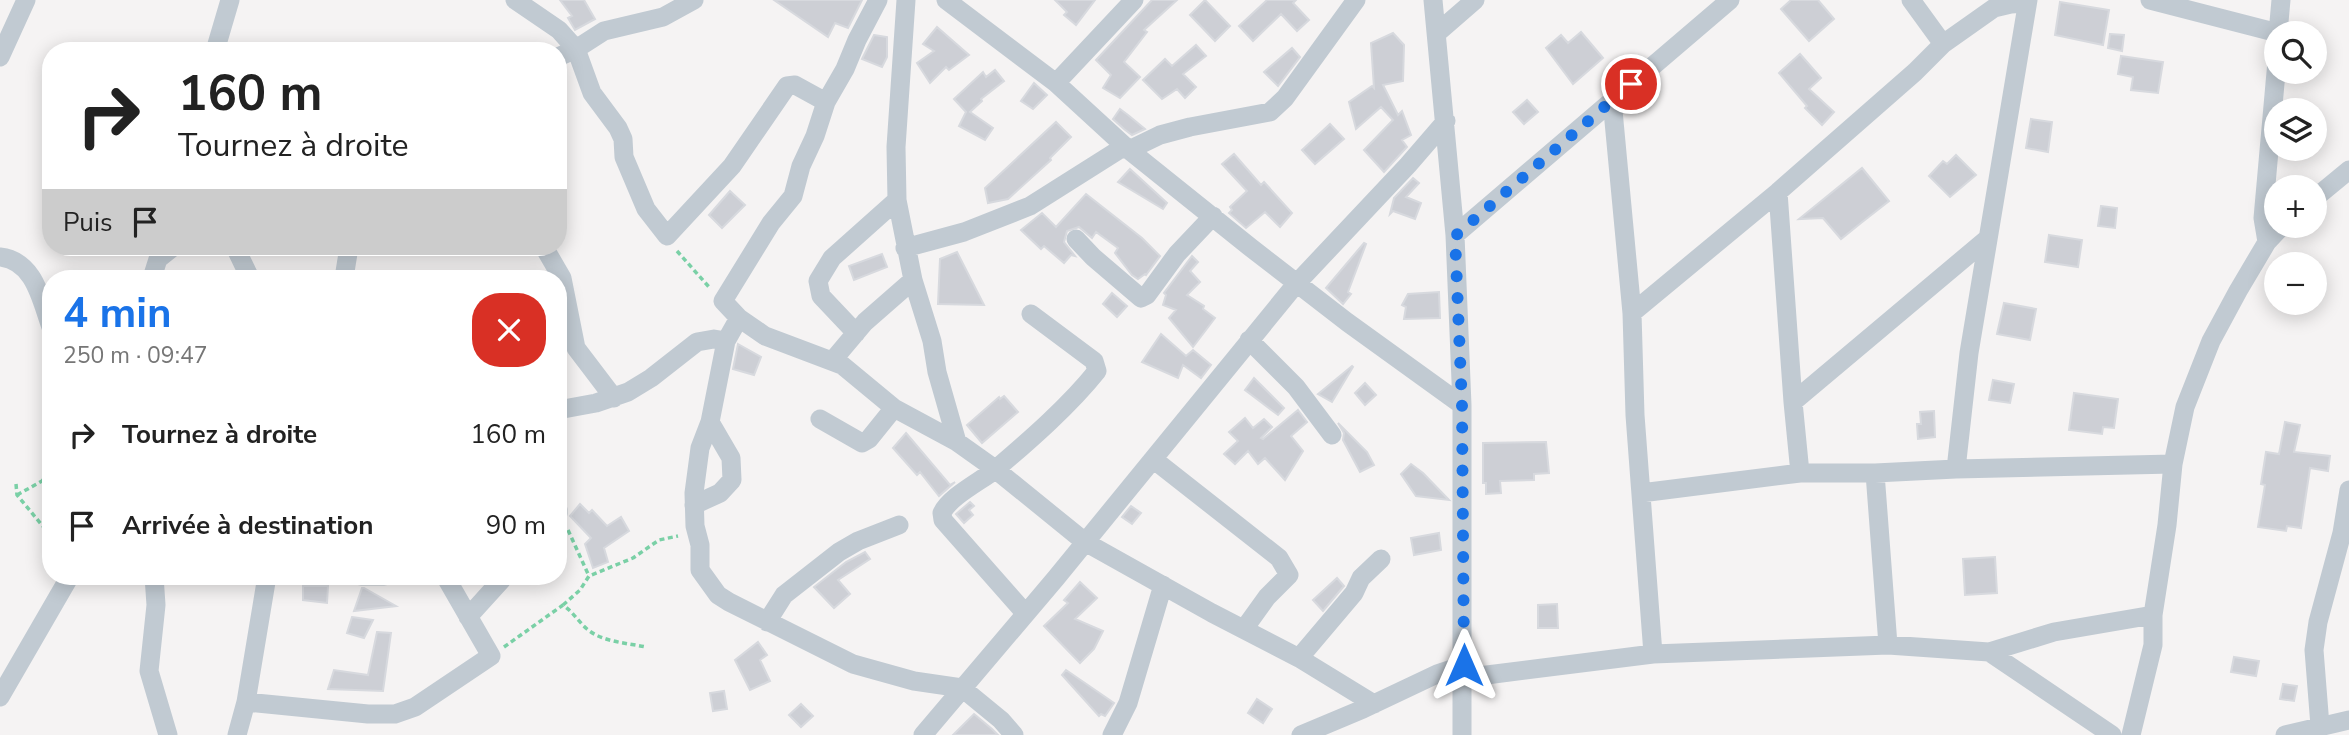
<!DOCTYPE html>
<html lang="fr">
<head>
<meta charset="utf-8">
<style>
	:root { --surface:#fff; --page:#f6f6f6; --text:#222; --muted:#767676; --accent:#1a73e8 }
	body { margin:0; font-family:"Nunito Sans",sans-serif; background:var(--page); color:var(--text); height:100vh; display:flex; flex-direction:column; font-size:26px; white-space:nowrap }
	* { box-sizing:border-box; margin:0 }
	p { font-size:23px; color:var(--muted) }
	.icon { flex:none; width:38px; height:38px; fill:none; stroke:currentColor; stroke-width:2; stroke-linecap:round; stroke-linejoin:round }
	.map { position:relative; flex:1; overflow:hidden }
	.side { position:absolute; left:42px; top:270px; width:525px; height:315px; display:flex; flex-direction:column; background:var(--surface); border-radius:28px; box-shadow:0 4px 18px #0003 }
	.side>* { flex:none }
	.guide { position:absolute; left:42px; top:42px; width:525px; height:214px; border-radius:28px; box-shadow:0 4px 18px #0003; background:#fff; color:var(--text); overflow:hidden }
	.fabs { position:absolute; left:2264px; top:21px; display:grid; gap:14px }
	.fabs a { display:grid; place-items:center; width:63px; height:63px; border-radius:50%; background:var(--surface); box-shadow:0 4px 18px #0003; font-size:35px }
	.pin { position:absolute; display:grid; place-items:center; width:60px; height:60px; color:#fff; margin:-30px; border:4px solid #fff; border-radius:50%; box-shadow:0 2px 7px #0007 }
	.me { position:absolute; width:77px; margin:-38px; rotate:0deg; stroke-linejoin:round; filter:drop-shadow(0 0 5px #0008) }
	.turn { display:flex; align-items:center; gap:24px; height:147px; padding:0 21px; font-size:32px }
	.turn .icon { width:91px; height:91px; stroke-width:2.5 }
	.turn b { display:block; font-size:49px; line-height:60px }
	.then { display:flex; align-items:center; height:66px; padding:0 21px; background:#0003; gap:14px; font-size:26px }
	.round { display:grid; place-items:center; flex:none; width:74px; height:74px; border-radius:28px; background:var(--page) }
	.headline { display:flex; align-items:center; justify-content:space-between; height:119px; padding:0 21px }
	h1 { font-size:42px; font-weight:700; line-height:52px; color:var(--accent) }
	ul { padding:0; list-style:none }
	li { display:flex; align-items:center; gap:21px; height:91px; padding:0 21px }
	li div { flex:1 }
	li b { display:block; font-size:26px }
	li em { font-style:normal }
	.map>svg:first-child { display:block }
	.building { fill:#cdcfd5; stroke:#d7d9de; stroke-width:2 }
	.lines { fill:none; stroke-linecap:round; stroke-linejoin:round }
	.path { stroke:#7ad0a6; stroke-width:3.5; stroke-dasharray:5 3.5; stroke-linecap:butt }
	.minor { stroke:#c1cad2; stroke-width:19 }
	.route { stroke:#1a73e8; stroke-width:12; stroke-dasharray:0 21.6 }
</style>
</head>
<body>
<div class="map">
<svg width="2349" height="735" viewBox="0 0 2349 735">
	<rect width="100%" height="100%" fill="#f5f3f3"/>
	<!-- building -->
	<path class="building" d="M 560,0 L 584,0 L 595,19 L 575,30 L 568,18 L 572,16 Z
		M 774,0 L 862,0 L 848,28 L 835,23 L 828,37 Z
		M 1055,0 L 1095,0 L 1076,25 L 1064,15 L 1067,12 Z
		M 1152,0 L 1177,0 L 1144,30 L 1147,32 L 1124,62 L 1140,77 L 1120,98 L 1103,88 L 1111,75 L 1096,60 Z
		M 1205,0 L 1230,26 L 1215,41 L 1190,15 Z
		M 1267,0 L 1296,0 L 1293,3 L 1309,20 L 1297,31 L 1281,14 L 1253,41 L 1239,26 Z
		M 1791,0 L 1818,0 L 1834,19 L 1809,41 L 1781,9 Z
		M 2060,2 L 2109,10 L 2103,45 L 2055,35 Z
		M 937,27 L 969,55 L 949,70 L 946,67 L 930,83 L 917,63 L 934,51 L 923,44 Z
		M 1581,32 L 1603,58 L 1573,84 L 1546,48 L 1561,35 L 1568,43 Z
		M 1393,33 L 1404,45 L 1403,81 L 1383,85 L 1398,115 L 1402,111 L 1411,135 L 1402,140 L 1407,147 L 1384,172 L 1364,150 L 1393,120 L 1381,107 L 1356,129 L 1349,102 L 1372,86 L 1374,88 L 1371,43 Z
		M 2110,34 L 2124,35 L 2122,51 L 2108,48 Z
		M 874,35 L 887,37 L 887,57 L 882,67 L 862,59 Z
		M 1196,45 L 1206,56 L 1183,74 L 1196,87 L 1185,98 L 1177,89 L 1162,99 L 1143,80 L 1165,59 L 1172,66 Z
		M 1292,48 L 1300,57 L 1278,86 L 1264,72 Z
		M 1800,54 L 1821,78 L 1809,89 L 1834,112 L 1822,125 L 1805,108 L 1807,106 L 1779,73 Z
		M 2121,56 L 2163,62 L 2158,93 L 2131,90 L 2133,77 L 2118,74 Z
		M 995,70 L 1004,81 L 981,99 L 982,101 L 970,112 L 993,128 L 985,140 L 959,126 L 966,112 L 954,99 L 983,72 L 986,77 Z
		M 1034,83 L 1047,95 L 1033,109 L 1021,101 Z
		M 1527,100 L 1538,112 L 1524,124 L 1513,112 Z
		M 1120,109 L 1128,115 L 1145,129 L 1132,135 L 1124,129 L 1113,119 Z
		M 2031,119 L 2052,122 L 2048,152 L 2026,148 Z
		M 1056,122 L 1071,137 L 1050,158 L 1051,160 L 1008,199 L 988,203 L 985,188 Z
		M 1330,124 L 1344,139 L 1315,164 L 1302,150 Z
		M 1234,154 L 1261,185 L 1264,182 L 1292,213 L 1280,227 L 1265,212 L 1246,228 L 1229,213 L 1232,210 L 1230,207 L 1247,191 L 1222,164 Z
		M 1956,155 L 1976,175 L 1950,197 L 1929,176 L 1943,161 L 1947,164 Z
		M 1862,168 L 1889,201 L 1861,223 L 1841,239 L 1823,218 L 1799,219 Z
		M 1130,169 L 1167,203 L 1163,209 L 1118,182 Z
		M 1413,178 L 1419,183 L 1406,197 L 1421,203 L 1415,219 L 1393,211 L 1390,214 L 1394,198 Z
		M 730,191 L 745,205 L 722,228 L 709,215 Z
		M 1086,194 L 1142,238 L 1160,256 L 1146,275 L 1145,274 L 1138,279 L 1132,275 L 1115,253 L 1118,248 L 1096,232 L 1092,238 L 1079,227 L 1067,231 L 1064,242 L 1075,256 L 1071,255 L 1064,263 L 1044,246 L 1041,249 L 1021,230 L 1042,213 L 1056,227 Z
		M 2101,206 L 2117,208 L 2115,228 L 2098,226 Z
		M 2049,235 L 2082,240 L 2078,267 L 2045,262 Z
		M 1364,243 L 1366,244 L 1348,292 L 1351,294 L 1343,304 L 1326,288 Z
		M 957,252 L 984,305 L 938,304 L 940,259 Z
		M 882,254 L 887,267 L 854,280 L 849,266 Z
		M 1192,256 L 1198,262 L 1190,271 L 1200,282 L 1187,295 L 1204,306 L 1203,309 L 1215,318 L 1193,347 L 1169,318 L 1176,310 L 1163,305 L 1166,295 L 1164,293 Z
		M 1439,292 L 1440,318 L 1404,319 L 1406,307 L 1402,305 L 1408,294 Z
		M 1112,293 L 1127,306 L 1117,317 L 1103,304 Z
		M 2004,303 L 2036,309 L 2030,340 L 1997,334 Z
		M 1161,334 L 1186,356 L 1193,350 L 1211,365 L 1201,378 L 1183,365 L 1178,378 L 1142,362 Z
		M 738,344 L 761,357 L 754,375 L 733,369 Z
		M 1352,366 L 1353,367 L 1332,402 L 1318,394 Z
		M 1254,378 L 1284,408 L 1278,415 L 1245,390 Z
		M 1993,380 L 2014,384 L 2010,403 L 1989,400 Z
		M 1365,383 L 1376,395 L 1365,405 L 1355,393 Z
		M 2074,393 L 2118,399 L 2114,428 L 2103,427 L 2102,434 L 2069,430 Z
		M 1004,396 L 1018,412 L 982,443 L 967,425 L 999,397 L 1000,399 Z
		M 1298,410 L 1307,422 L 1291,436 L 1303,451 L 1285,480 L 1265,458 L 1258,464 L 1248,451 L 1235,464 L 1224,454 L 1238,441 L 1229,432 L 1245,418 L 1253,428 L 1264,419 L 1272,427 L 1261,438 L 1263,439 Z
		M 1934,411 L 1935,437 L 1918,439 L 1917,424 L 1921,424 L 1920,412 Z
		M 2285,422 L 2300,425 L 2294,452 L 2330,456 L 2328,471 L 2310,468 L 2301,528 L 2287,526 L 2286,531 L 2258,527 L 2265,485 L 2261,484 L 2266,452 L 2279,454 Z
		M 1338,423 L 1367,452 L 1374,465 L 1360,472 L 1343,440 L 1344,433 Z
		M 906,433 L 950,485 L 955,482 L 939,496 L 920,472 L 917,475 L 893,448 Z
		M 1546,442 L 1549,473 L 1534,474 L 1534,480 L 1500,481 L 1501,493 L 1486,494 L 1486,483 L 1483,483 L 1483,443 Z
		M 1411,464 L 1423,473 L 1449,500 L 1416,496 L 1401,474 Z
		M 970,502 L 974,506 L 969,510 L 973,515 L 964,523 L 956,514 Z
		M 580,504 L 589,513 L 592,510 L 607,526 L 621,517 L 629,531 L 604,548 L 608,562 L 593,568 L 585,544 L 591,538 L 570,516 Z
		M 1131,506 L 1141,513 L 1132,524 L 1122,517 Z
		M 1439,533 L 1441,550 L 1414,555 L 1411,538 Z
		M 865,552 L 870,559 L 838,580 L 850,594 L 834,608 L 814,587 L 846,562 Z
		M 1995,557 L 1997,593 L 1965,595 L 1963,559 Z
		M 1337,578 L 1344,586 L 1323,611 L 1313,600 Z
		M 1080,582 L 1097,598 L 1075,619 L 1103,631 L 1094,649 L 1080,663 L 1044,626 L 1068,603 L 1064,600 Z
		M 303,586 L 328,586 L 327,603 L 303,600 Z
		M 362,588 L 364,588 L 396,606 L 354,611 Z
		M 1557,604 L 1558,628 L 1538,628 L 1538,605 Z
		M 352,617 L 373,620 L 364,638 L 347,633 Z
		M 377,632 L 391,633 L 383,691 L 328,689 L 334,670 L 368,675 Z
		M 758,642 L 767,655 L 760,660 L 770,681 L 750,690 L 735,660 Z
		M 2234,657 L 2259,661 L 2256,676 L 2231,672 Z
		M 1066,670 L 1114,703 L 1105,716 L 1101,714 L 1099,716 L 1062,675 Z
		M 2283,684 L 2297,686 L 2294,701 L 2280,699 Z
		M 724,691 L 727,709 L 713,711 L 710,693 Z
		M 1257,699 L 1272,709 L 1263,723 L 1248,713 Z
		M 801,704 L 813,716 L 801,727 L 789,715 Z
		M 974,714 L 992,729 L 998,735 L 953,735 Z"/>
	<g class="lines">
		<!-- path -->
		<path class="path" d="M 677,251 L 709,287
			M 16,484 L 17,495 L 51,536
			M 17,495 L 42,481 L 51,470
			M 568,530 L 589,576
			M 563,605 L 580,590 L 589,576 L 633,558 L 659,540 L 678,536
			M 504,647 L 563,605 C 573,612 578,621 587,629 C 602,642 627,643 646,647"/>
		<!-- minor -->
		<path class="minor" d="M 515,0 L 559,30 L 576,49 L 592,93 L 618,128 L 623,139 L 624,157 L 646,209 L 667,236 L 732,166 L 787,86 L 795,85 L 826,102
			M 878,0 L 857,40 L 845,69 L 826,102 L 815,136 L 801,166 L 793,196 L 771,223 L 723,301 L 739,318 L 765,336 L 842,365 L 894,408 L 957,442 L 995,469 L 1085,542 L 1212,613 L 1299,658 L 1374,704
			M 906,0 L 896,147 L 897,200 L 913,280 L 932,341 L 937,372 L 957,442
			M 946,0 L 1056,83 L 1129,150 L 1250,247 L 1347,322 L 1462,405
			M 1433,0 L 1455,235 L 1462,405 L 1462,735
			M 1911,0 L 1943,44
			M 2150,0 L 2278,33
			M 1437,33 L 1475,0
			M 2278,33 L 2281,0
			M 215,51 L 230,0
			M 0,57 L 26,0
			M 558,57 L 576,49 L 604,31 L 663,17 L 694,0
			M 1056,83 L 1134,0
			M 1612,100 L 1632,313 L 1635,415 L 1653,654 L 1888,645 L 1989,652 L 2112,735
			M 1129,150 L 1160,135 L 1190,127 L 1270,112 L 1285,98 L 1356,0
			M 1778,192 L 1793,402 L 1987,239
			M 2315,198 L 2349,170
			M 1455,235 L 1730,0
			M 1076,239 L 1093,257 L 1141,298 L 1147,295 L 1177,254 L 1213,216
			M 2267,242 L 2263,218 L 2277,61
			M 235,247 L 250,278
			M 544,247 L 562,278 L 576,348 L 614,398
			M 905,248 L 964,232 L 1030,206 L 1125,146
			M 0,257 C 35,261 41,300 51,327
			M 152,278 L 158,259 L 173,247
			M 344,278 L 349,247
			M 1632,313 L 1778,192 L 1915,72 L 1943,44 L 1994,8 L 2011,4 L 2027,3
			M 739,318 L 726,341 L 710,422 L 700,448 L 694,493 L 695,526 L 700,545 L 700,570 L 718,595 L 729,602 L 853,664 L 914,681 L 962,688 L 1001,720 L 1014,735
			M 856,333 L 821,296 L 818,281 L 832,258 L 897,200
			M 1249,340 L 1296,387 L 1332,435
			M 833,360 L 865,322 L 913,280
			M 1793,402 L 1800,473
			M 558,410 L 596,403 L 628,392 L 651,378 L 697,342 L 714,339 L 726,341
			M 820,419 L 862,443 L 869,439 L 894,408
			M 1153,459 L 1279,558 L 1289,575 L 1267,597 L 1244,629
			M 1956,469 L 1969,353 L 2028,0
			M 1875,473 L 1888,645
			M 1641,493 L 1800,473 L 1875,473 L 1956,469 L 2173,464
			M 694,505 L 720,493 L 732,480 L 731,458 L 710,422
			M 558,509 L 558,514
			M 154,576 L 156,605 L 149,671 L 168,735
			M 361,576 L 384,576
			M 1025,613 L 943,520 L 942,513 C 949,497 981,481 996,469 C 1030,440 1069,406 1097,371 L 1094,361 L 1031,314
			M 468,617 L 505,576
			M 767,622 L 784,595 L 839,552 L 858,541 L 899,525
			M 1989,652 L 2054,632 L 2153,615
			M 1299,658 L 1354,593 L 1361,578 L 1381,559
			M 1463,678 L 1653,654
			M 0,697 L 70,576
			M 246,702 L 368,714 L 395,714 L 415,707 L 491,656 L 445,576
			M 2320,726 L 2314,650 L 2318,622 L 2342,533 L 2349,490
			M 237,735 L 246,702 L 267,576
			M 923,735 L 1056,578 L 1296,284 L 1408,165 L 1446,121
			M 1112,735 L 1128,703 L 1163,585
			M 1301,735 L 1363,709 L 1437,674 L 1464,665
			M 2131,735 L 2153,645 L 2153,615 L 2167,525 L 2173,464 L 2185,407 L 2211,341 L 2238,291 L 2267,242 L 2282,226
			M 2285,735 L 2349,720"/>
	</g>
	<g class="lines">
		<!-- route -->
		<path class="route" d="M 1464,665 L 1462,405 L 1455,236 L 1631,84"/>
	</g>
</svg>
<div class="fabs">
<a><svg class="icon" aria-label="search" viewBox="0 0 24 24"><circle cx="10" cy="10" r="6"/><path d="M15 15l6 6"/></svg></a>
<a><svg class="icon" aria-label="layers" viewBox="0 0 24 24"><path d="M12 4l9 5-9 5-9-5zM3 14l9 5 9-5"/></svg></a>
<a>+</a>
<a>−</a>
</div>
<div class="pin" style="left:1631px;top:84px;background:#d93025"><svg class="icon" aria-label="arrive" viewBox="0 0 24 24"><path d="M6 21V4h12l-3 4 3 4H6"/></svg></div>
<svg class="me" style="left:1464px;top:665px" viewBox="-20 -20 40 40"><path d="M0-17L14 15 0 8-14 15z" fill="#1a73e8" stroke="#fff" stroke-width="4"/></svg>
<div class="guide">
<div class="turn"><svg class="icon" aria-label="right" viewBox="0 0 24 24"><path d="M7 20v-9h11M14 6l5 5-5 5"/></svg><div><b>160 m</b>Tournez à droite</div></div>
<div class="then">Puis<svg class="icon" aria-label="arrive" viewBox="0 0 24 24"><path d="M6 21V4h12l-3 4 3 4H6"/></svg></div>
</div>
<section class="side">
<div class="headline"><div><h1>4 min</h1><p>250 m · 09:47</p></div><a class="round" style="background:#d93025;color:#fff"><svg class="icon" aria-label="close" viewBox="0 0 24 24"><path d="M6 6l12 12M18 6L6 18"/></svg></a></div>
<ul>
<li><svg class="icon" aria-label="right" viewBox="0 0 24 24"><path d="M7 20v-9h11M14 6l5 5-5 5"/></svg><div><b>Tournez à droite</b></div><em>160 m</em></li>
<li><svg class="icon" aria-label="arrive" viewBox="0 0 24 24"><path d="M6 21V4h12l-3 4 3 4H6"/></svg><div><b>Arrivée à destination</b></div><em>90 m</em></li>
</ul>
</section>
</div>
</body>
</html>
